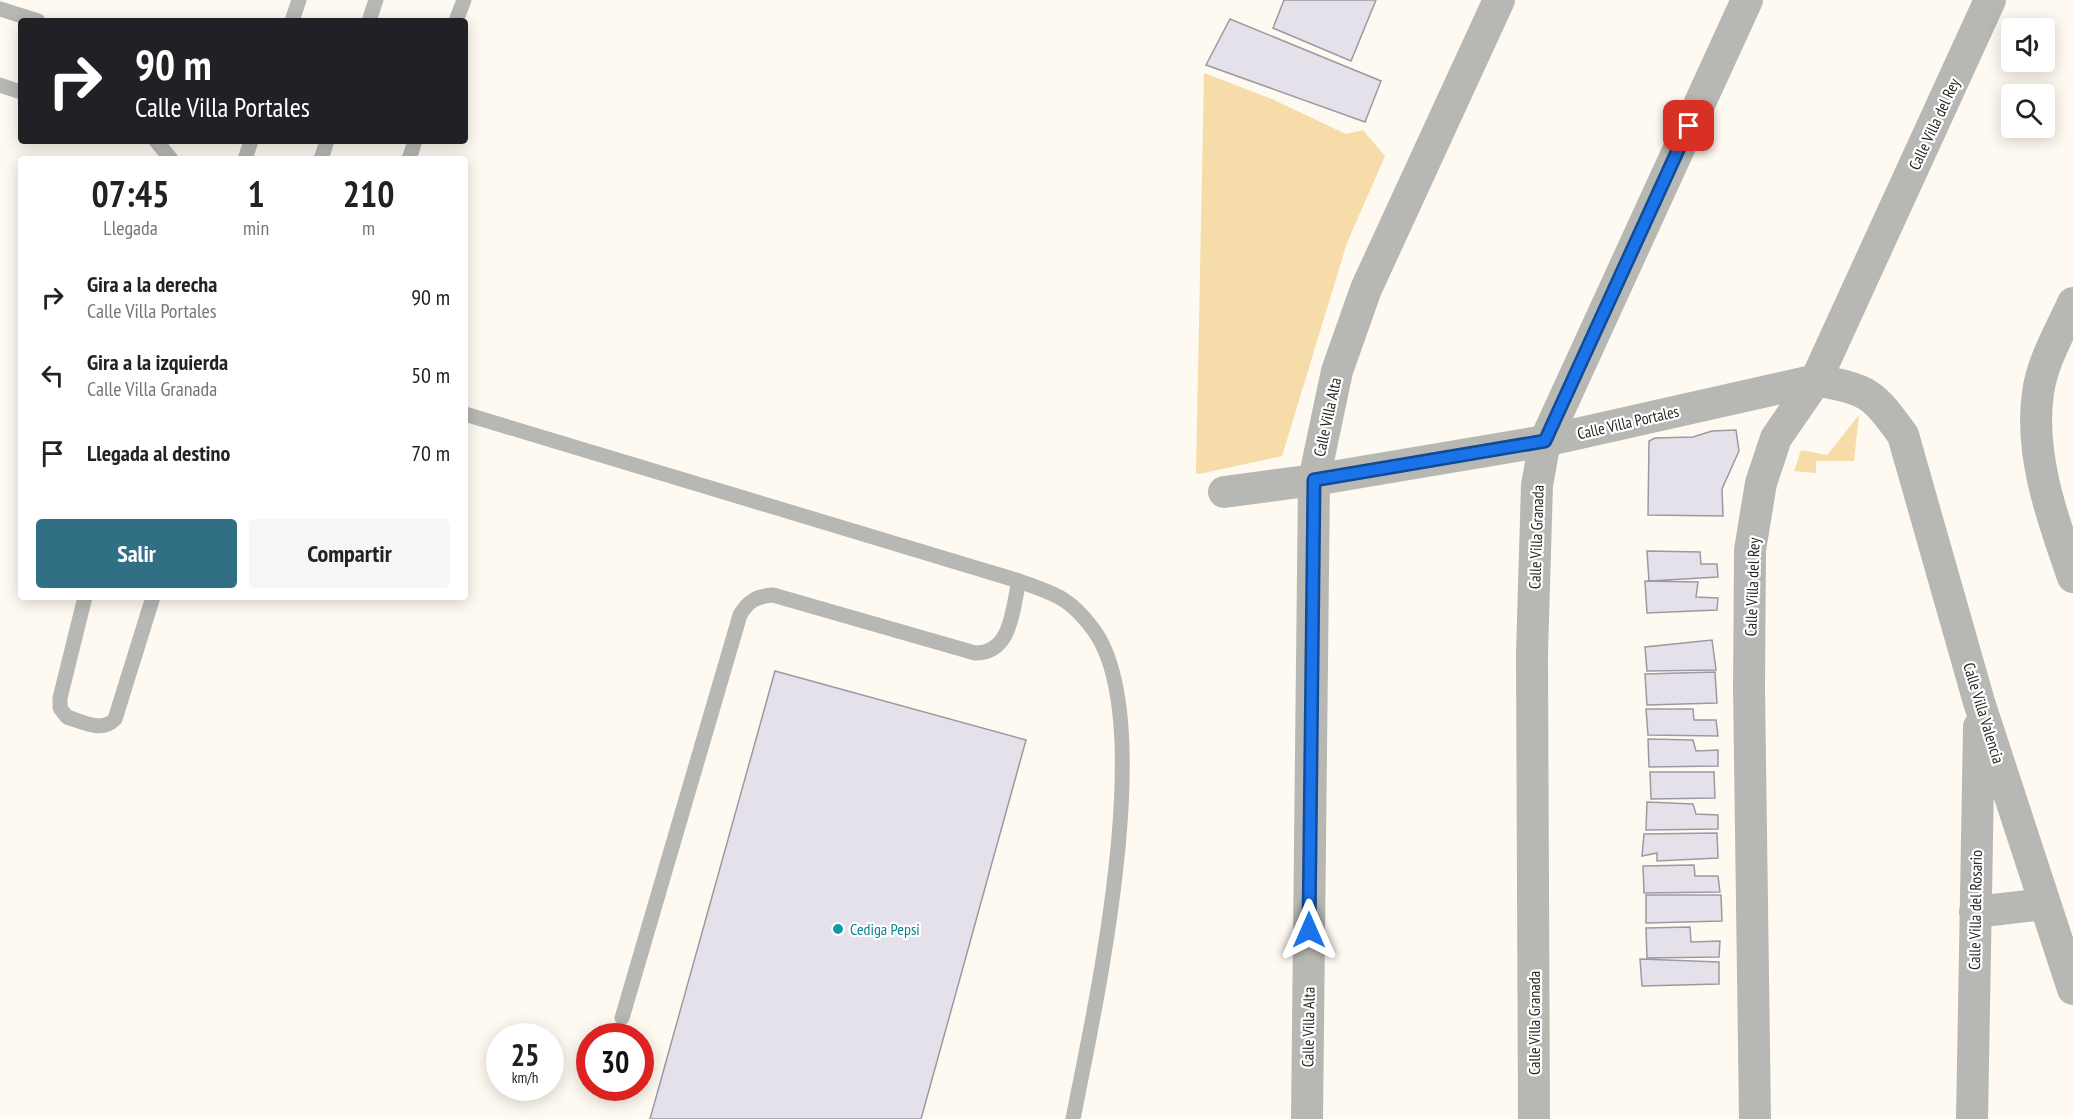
<!DOCTYPE html>
<html lang="es">
<head>
<meta charset="utf-8">
<style>
	:root { --surface:#fff; --page:#f6f6f6; --text:#222; --muted:#767676; --accent:#306f84 }
	body { margin:0; font-family:"PT Sans Narrow",sans-serif; background:var(--page); color:var(--text); height:100vh; display:flex; flex-direction:column; font-size:22px; white-space:nowrap }
	* { box-sizing:border-box; margin:0 }
	p { font-size:20px; color:var(--muted) }
	.icon { flex:none; width:33px; height:33px; fill:none; stroke:currentColor; stroke-width:2; stroke-linecap:round; stroke-linejoin:round }
	.map { position:relative; flex:1; overflow:hidden }
	.side { position:absolute; left:18px; top:156px; width:450px; height:444px; display:flex; flex-direction:column; background:var(--surface); border-radius:6px; box-shadow:0 3px 15px #0003 }
	.side>* { flex:none }
	.guide { position:absolute; left:18px; top:18px; width:450px; height:126px; border-radius:6px; box-shadow:0 3px 15px #0003; background:#202124; color:#fff; overflow:hidden }
	.buttons { position:absolute; left:2001px; top:18px; display:grid; gap:12px }
	.buttons a { display:grid; place-items:center; width:54px; height:54px; border-radius:6px; background:var(--surface); box-shadow:0 3px 15px #0003; font-size:30px }
	.speed { position:absolute; left:486px; top:1023px; display:flex; gap:12px; font-size:30px; font-weight:700; text-align:center }
	.speed>* { display:grid; place-content:center; width:78px; height:78px; border-radius:50%; background:var(--surface); box-shadow:0 3px 15px #0003; line-height:1 }
	.speed small { font-size:15px; font-weight:400 }
	.speed .limit { border:9px solid #d22; background:#fff; color:#111 }
	.pin { position:absolute; display:grid; place-items:center; width:51px; height:51px; color:#fff; margin:-26px; border-radius:12px; box-shadow:0 3px 9px #0006 }
	.me { position:absolute; width:66px; margin:-33px; rotate:0deg; stroke-linejoin:round; filter:drop-shadow(0 0 4px #0008) }
	.turn { display:flex; align-items:center; gap:21px; height:126px; padding:0 18px; font-size:27px }
	.turn .icon { width:78px; height:78px; stroke-width:2.5 }
	.turn b { display:block; font-size:42px; line-height:51px }
	.eta { display:flex; justify-content:space-evenly; align-items:center; height:102px; text-align:center }
	.eta b { font-size:36px; font-weight:600; line-height:42px }
	.cta { display:flex; gap:12px; margin-top:auto; padding:12px 18px }
	.cta a { flex:1; height:69px; border-radius:6px; background:var(--accent); color:#fff; font-size:24px; font-weight:600; line-height:69px; text-align:center }
	.cta a+a { background:var(--page); color:var(--text) }
	ul { padding:0; list-style:none }
	li { display:flex; align-items:center; gap:18px; height:78px; padding:0 18px }
	li div { flex:1 }
	li b { display:block; font-size:22px }
	li em { font-style:normal }
	.map>svg:first-child { display:block }
	.green { fill:#f6dca9 }
	.building { fill:#e5e1ea; stroke:#9d99a1; stroke-width:1.5 }
	.lines { fill:none; stroke-linecap:round; stroke-linejoin:round }
	.service { stroke:#b7b8b4; stroke-width:15 }
	.minor { stroke:#b7b8b4; stroke-width:32 }
	.route-casing { stroke:#114b97; stroke-width:15 }
	.route { stroke:#1a73e8; stroke-width:10 }
	.culture-dot { fill:#0f9aa8; stroke:#fff; stroke-width:2 }
	.labels { text-anchor:middle; stroke-width:4.5; stroke-linejoin:round; paint-order:stroke }
	.street-label { font-size:16px; fill:#282623; stroke:#fff }
	.culture-label { font-size:16px; fill:#0d838f; stroke:#fff; text-anchor:start }
</style>
</head>
<body>
<div class="map">
<svg width="2073" height="1119" viewBox="0 0 2073 1119">
	<rect width="100%" height="100%" fill="#fefaf1"/>
	<!-- green -->
	<path class="green" d="M 1204,73 L 1272,99 L 1346,134 L 1363,130 L 1385,156 L 1347,243 L 1282,456 L 1199,474 L 1196,473 Z
		M 1859,415 L 1854,461 L 1816,461 L 1816,473 L 1794,471 L 1801,450 L 1827,455 Z"/>
	<!-- building -->
	<path class="building" d="M 1284,0 L 1376,0 L 1351,61 L 1273,28 Z
		M 1230,19 L 1381,81 L 1365,122 L 1206,65 Z
		M 1736,430 L 1739,451 L 1722,489 L 1723,516 L 1648,515 L 1649,441 L 1655,438 L 1693,437 L 1712,431 Z
		M 1647,551 L 1700,552 L 1701,564 L 1717,564 L 1718,577 L 1649,581 Z
		M 1645,581 L 1698,582 L 1696,597 L 1718,598 L 1717,610 L 1647,613 Z
		M 1712,640 L 1716,670 L 1647,671 L 1645,647 Z
		M 775,671 L 1026,740 L 921,1119 L 650,1119 Z
		M 1715,672 L 1717,703 L 1647,705 L 1645,674 Z
		M 1646,709 L 1693,709 L 1694,720 L 1716,720 L 1718,736 L 1648,735 Z
		M 1648,739 L 1693,740 L 1696,751 L 1718,750 L 1718,766 L 1649,767 Z
		M 1650,772 L 1714,772 L 1715,798 L 1651,799 Z
		M 1647,802 L 1693,804 L 1696,814 L 1718,815 L 1718,829 L 1646,830 Z
		M 1717,833 L 1718,858 L 1657,861 L 1657,853 L 1642,856 L 1644,834 Z
		M 1694,865 L 1695,876 L 1718,876 L 1720,892 L 1644,893 L 1643,866 Z
		M 1646,895 L 1721,895 L 1722,921 L 1646,923 Z
		M 1690,927 L 1691,942 L 1720,941 L 1719,957 L 1647,958 L 1646,928 Z
		M 1640,959 L 1719,962 L 1719,984 L 1642,986 Z"/>
	<g class="lines">
		<!-- service -->
		<path class="service" d="M 0,9 L 38,21
			M 292,21 L 299,0
			M 369,21 L 376,0
			M 456,21 L 464,0
			M 0,85 L 21,92
			M 156,141 L 171,159
			M 245,159 L 251,141
			M 321,159 L 327,141
			M 409,159 L 415,141
			M 465,414 L 1019,581 C 1055,594 1069,597 1093,629 C 1160,719 1094,1011 1073,1119
			M 85,597 L 60,698 L 60,708 L 67,717 C 83,722 102,733 115,719 L 153,597
			M 622,1018 L 740,615 C 748,601 757,596 773,595 L 975,653 C 1012,653 1012,610 1019,581"/>
		<!-- minor -->
		<path class="minor" d="M 2073,303 C 2060,332 2042,362 2038,393 C 2029,455 2053,520 2073,577
			M 1224,492 L 1314,480 L 1545,441 L 1816,380 C 1868,390 1872,392 1903,435 L 1979,702 L 2073,989
			M 1975,912 L 2045,904
			M 1307,1119 L 1314,480 L 1337,371 L 1366,289 L 1499,0
			M 1534,1119 L 1532,654 L 1537,485 L 1545,441 L 1747,0
			M 1755,1119 L 1749,688 L 1750,550 L 1761,483 L 1776,438 L 1816,380 L 1990,0
			M 1972,1119 L 1979,727"/>
	</g>
	<g class="lines">
		<!-- route casing -->
		<g class="route-casing">
			<path id="route" d="M 1309,930 L 1314,480 L 1545,441 L 1689,126"/>
		</g>
		<!-- route -->
		<use href="#route" class="route"/>
	</g>
	<!-- markers -->
	<circle class="culture-dot" cx="838" cy="929" r="6"/>
	<g class="labels">
		<!-- street labels -->
		<g class="street-label">
			<text transform="translate(1934 124) rotate(-65)" y="6">Calle Villa del Rey</text>
			<text transform="translate(1327 417) rotate(-78)" y="6">Calle Villa Alta</text>
			<text transform="translate(1628 422) rotate(-13)" y="6">Calle Villa Portales</text>
			<text transform="translate(1536 537) rotate(-88)" y="6">Calle Villa Granada</text>
			<text transform="translate(1752 587) rotate(-88)" y="6">Calle Villa del Rey</text>
			<text transform="translate(1984 713) rotate(73)" y="6">Calle Villa Valencia</text>
			<text transform="translate(1975 910) rotate(-89)" y="6">Calle Villa del Rosario</text>
			<text transform="translate(1534 1023) rotate(-90)" y="6">Calle Villa Granada</text>
			<text transform="translate(1308 1027) rotate(-89)" y="6">Calle Villa Alta</text>
		</g>
		<!-- culture labels -->
		<g class="culture-label">
			<text x="850" y="935">Cediga Pepsi</text>
		</g>
	</g>
</svg>
<div class="buttons">
<a><svg class="icon" aria-label="sound" viewBox="0 0 24 24"><path d="M4 9h4l5-4v14l-5-4H4zM17 9q2 3 0 6"/></svg></a>
<a><svg class="icon" aria-label="search" viewBox="0 0 24 24"><circle cx="10" cy="10" r="6"/><path d="M15 15l6 6"/></svg></a>
</div>
<div class="speed"><div>25<small>km/h</small></div><div class="limit">30</div></div>
<div class="pin" style="left:1689px;top:126px;background:#d93025"><svg class="icon" aria-label="arrive" viewBox="0 0 24 24"><path d="M6 21V4h12l-3 4 3 4H6"/></svg></div>
<svg class="me" style="left:1309px;top:930px" viewBox="-20 -20 40 40"><path d="M0-17L14 15 0 8-14 15z" fill="#1a73e8" stroke="#fff" stroke-width="4"/></svg>
<div class="guide">
<div class="turn"><svg class="icon" aria-label="right" viewBox="0 0 24 24"><path d="M7 20v-9h11M14 6l5 5-5 5"/></svg><div><b>90 m</b>Calle Villa Portales</div></div>
</div>
<section class="side">
<div class="eta">
<div><b>07:45</b><p>Llegada</p></div>
<div><b>1</b><p>min</p></div>
<div><b>210</b><p>m</p></div>
</div>
<ul>
<li><svg class="icon" aria-label="right" viewBox="0 0 24 24"><path d="M7 20v-9h11M14 6l5 5-5 5"/></svg><div><b>Gira a la derecha</b><p>Calle Villa Portales</p></div><em>90 m</em></li>
<li><svg class="icon" aria-label="left" viewBox="0 0 24 24"><path d="M17 20v-9H6M10 6l-5 5 5 5"/></svg><div><b>Gira a la izquierda</b><p>Calle Villa Granada</p></div><em>50 m</em></li>
<li><svg class="icon" aria-label="arrive" viewBox="0 0 24 24"><path d="M6 21V4h12l-3 4 3 4H6"/></svg><div><b>Llegada al destino</b></div><em>70 m</em></li>
</ul>
<div class="cta"><a>Salir</a><a>Compartir</a></div>
</section>
</div>
</body>
</html>
